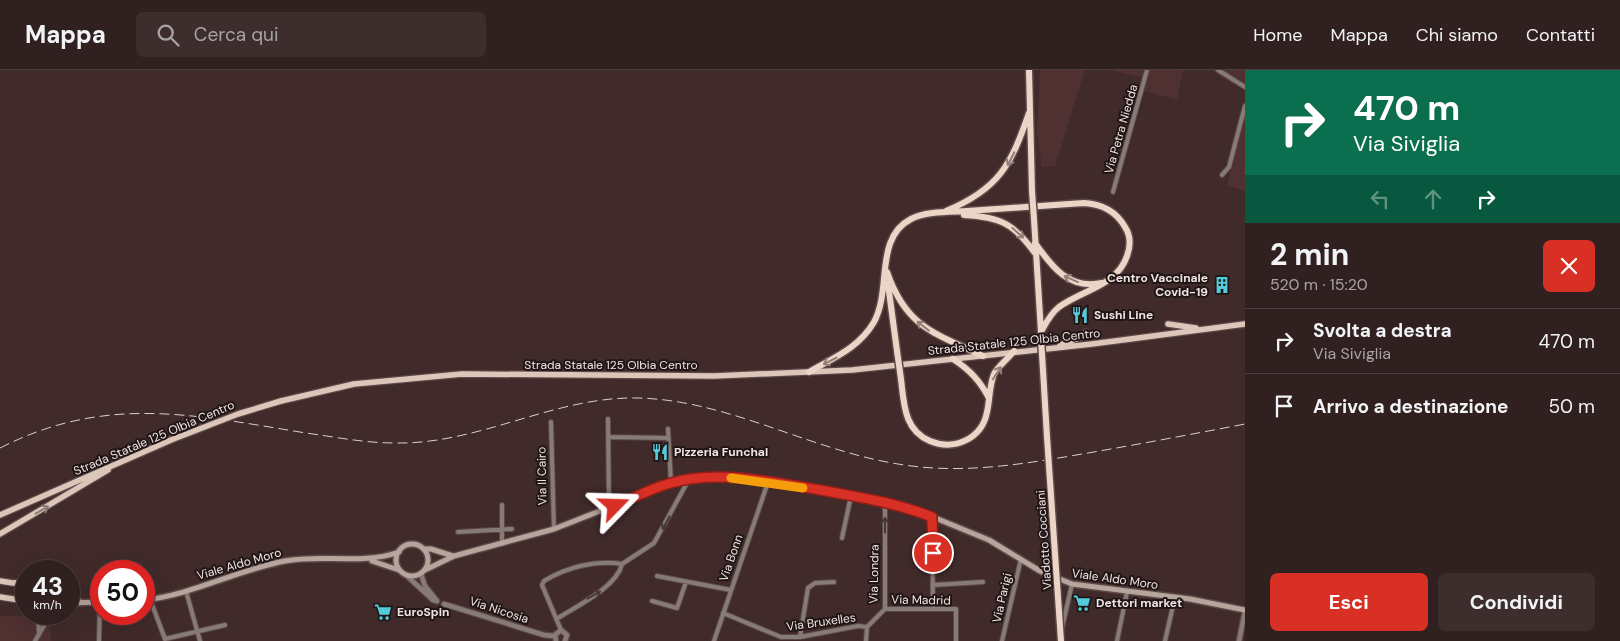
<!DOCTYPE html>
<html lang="it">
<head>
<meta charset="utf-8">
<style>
	:root { --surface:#312020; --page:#3d2d2d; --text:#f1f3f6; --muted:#a8a3a5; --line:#4c3e3e; --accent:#d93025 }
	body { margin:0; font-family:"DM Sans",sans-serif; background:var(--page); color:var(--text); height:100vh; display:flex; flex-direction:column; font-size:19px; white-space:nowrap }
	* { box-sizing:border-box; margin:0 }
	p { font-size:16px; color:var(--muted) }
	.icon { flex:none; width:28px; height:28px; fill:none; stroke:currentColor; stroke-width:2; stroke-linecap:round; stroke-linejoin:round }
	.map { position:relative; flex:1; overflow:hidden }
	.sheet { display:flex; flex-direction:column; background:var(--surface); width:375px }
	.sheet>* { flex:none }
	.banner { background:#0b6e4f; color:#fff; overflow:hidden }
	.speed { position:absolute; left:15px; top:490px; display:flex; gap:10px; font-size:25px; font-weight:700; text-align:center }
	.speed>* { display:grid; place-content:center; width:65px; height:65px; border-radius:50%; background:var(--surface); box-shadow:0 5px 20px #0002,0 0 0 1px var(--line); line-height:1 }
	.speed small { font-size:12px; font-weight:400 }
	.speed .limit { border:8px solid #d22; background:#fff; color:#111 }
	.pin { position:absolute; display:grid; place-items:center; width:42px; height:42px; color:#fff; margin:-21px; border:2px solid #fff; border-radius:50%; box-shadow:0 1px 5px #0007 }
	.me { position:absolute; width:55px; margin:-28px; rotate:68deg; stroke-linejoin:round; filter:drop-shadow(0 0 4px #0008) }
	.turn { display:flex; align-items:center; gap:18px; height:105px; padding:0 25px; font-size:22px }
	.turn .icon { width:65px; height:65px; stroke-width:2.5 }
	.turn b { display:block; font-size:35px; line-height:42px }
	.lanes { display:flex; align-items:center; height:48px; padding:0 25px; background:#0003; justify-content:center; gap:25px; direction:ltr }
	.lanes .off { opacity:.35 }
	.round { display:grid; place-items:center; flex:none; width:52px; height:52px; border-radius:8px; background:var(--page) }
	.head { display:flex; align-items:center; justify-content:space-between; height:85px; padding:0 25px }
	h1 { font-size:30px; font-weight:700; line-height:38px }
	.action { display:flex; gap:10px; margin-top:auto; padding:10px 25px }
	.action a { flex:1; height:58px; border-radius:8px; background:var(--accent); color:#fff; font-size:20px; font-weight:700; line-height:58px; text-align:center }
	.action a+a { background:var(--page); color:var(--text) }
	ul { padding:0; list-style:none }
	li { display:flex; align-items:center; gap:15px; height:65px; padding:0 25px; border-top:1px solid var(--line) }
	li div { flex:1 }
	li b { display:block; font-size:19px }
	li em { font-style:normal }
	header { display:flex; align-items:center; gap:30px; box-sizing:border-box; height:70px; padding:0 25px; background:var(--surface); border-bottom:1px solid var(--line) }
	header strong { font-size:24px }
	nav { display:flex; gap:28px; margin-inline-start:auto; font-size:18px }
	.search { width:350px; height:45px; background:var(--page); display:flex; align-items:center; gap:12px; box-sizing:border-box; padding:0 18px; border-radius:8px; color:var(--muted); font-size:19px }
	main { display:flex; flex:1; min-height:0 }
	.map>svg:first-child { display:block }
	.built { fill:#503132 }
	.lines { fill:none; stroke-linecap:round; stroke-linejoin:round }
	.minor-casing { stroke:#5d4848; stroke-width:6 }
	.tertiary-casing { stroke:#5d4848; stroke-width:7 }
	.secondary-casing { stroke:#5d4848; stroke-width:8 }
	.primary-casing { stroke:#5d4848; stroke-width:8 }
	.trunk-casing { stroke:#5d4848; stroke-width:9 }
	.minor { stroke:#867b75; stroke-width:4 }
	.tertiary { stroke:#867b75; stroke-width:4.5 }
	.secondary { stroke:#b6a59c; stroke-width:5 }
	.primary { stroke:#dbc6b9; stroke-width:5.5 }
	.trunk { stroke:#ecd4c6; stroke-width:6 }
	.rail { stroke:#decece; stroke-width:1; stroke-dasharray:10 5; stroke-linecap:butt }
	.primary-bridge-casing { stroke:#5d4848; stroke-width:8; stroke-linecap:butt }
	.trunk-bridge-casing { stroke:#5d4848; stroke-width:9; stroke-linecap:butt }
	.primary-bridge { stroke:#dbc6b9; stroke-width:5.5 }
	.trunk-bridge { stroke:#ecd4c6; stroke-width:6 }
	.oneway { stroke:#907e77 }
	.oneway2 { stroke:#877770 }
	.oneway3 { stroke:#443937 }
	.route-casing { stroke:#8d1f18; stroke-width:12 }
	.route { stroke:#d93025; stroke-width:9 }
	.slow { stroke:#f59e0b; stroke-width:9 }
	.labels { text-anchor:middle; stroke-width:4; stroke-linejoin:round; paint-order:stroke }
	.street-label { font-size:12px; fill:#f3e4e4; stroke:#201616 }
	.poi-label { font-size:12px; font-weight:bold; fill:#f3e4e4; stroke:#201616; text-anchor:start }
</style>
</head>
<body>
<header>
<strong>Mappa</strong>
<div class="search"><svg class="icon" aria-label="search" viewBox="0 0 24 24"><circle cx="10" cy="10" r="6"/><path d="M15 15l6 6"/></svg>Cerca qui</div>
<nav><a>Home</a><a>Mappa</a><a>Chi siamo</a><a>Contatti</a></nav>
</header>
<main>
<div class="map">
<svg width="1245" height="571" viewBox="0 0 1245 571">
	<rect width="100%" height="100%" fill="#412a2a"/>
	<!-- built -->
	<path class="built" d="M 1040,0 L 1085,0 L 1055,96 L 1042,97 L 1037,63 Z
		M 1111,0 L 1183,0 L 1177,30 L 1141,20 L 1143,8 Z
		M 1212,0 L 1245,0 L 1245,20 L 1221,7 Z
		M 1245,45 L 1245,121 L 1227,116 Z
		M 49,545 L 51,571 L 0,571 L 0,546 Z"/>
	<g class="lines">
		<!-- minor casing -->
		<g class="minor-casing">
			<path id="minor" d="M 1218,0 L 1245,17
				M 1222,105 L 1229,97 L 1245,36
				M 1113,122 L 1147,0
				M 608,349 L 609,438
				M 551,352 L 554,459
				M 668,359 L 671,413
				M 609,367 L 668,368
				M 502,435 L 502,474
				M 932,447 L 933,539
				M 458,462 L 512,459
				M 842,468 L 851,426
				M 657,506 L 731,520
				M 933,515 L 983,512
				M 186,521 L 200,571
				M 150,529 L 165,569
				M 652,531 L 677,538 L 686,512
				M 885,539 L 956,539 L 956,571
				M 723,543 L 781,567 L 800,567 L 858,556 L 867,557
				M 38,544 L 39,563
				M 558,548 C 577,536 617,517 622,494 L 654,473 L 688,411
				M 1062,558 L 1072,514
				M 561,560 L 542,515 L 544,511 C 567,497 595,490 622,494
				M 800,567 L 808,518 L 815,513 L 834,512
				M 165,569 L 225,555
				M 35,571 L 51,544
				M 99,571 L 100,532
				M 714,571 L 768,412
				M 866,571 L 867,557 L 885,539 L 885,431
				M 1002,571 L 1021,489
				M 1117,571 L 1127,522
				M 1165,571 L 1175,527"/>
		</g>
		<!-- tertiary casing -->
		<g class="tertiary-casing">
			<path id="tertiary" d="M 421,504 L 425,516 L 437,531
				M 406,505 L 433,530 L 437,531
				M 444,534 L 544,565 L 554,566
				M 556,571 L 555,565 L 561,560 L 567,565 L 565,571
				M 1239,571 L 1245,541"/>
		</g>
		<!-- secondary casing -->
		<g class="secondary-casing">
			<path id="secondary" d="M396 490a16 16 0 1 1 32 0a16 16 0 1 1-32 0Z
				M 424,479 L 431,479 L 453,486
				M 372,491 L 399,500
				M 425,500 L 454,486 L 554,459 L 671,413 L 725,407 L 814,419 L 906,436 L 989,470 L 1040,501 L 1072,514 L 1190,529 L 1245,540
				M 69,525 L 79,531
				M 144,530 C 192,525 237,500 285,491 C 322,484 363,495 399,482
				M 69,533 L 101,532"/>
		</g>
		<!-- primary casing -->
		<g class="primary-casing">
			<path id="primary" d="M 1168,254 L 1196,258
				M 1060,275 L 1082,267 L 1086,262
				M 281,331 L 354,314 L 462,304 L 714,306 L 852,300 L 1092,274 L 1245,254
				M 0,445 L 171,370
				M 0,464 L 108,400
				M 0,511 L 13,513 L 26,512
				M 0,527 L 26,531"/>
		</g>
		<!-- trunk casing -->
		<g class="trunk-casing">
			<path id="trunk" d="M 1029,0 L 1032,121
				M 946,141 C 999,119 1011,95 1029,43
				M 964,145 C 1001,147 1014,154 1035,183
				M 1034,149 L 1041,262
				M 1035,173 C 1052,197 1069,220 1102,213
				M 887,202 C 906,257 934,263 983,286
				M 888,214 L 897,281
				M 953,289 C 970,300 980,311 989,328
				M 1043,300 L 1047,367
				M 809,302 C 833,288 859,278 874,252 C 892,219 874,168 911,149 C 926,141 949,142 967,141 C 1006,138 1045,136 1084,133 C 1102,134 1116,141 1125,157 C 1131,166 1131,175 1127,186 C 1117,216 1082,220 1059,237 C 1050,244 1046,253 1041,262
				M 901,309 C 904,334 904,360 930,371 C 954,381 982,369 987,342 C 990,329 989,317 994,304 C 998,296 1008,289 1014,281"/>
		</g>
		<!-- minor -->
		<use href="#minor" class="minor"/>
		<!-- tertiary -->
		<use href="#tertiary" class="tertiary"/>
		<!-- secondary -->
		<use href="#secondary" class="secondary"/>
		<!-- primary -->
		<use href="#primary" class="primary"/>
		<!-- trunk -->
		<use href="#trunk" class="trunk"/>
		<!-- rail -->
		<path class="rail" d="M 0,378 C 106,324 194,345 306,363 C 335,367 365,373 394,373 C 479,375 554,326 638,328 C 728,330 810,380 898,394 C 962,405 1024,394 1088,383 C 1140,374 1193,364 1245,354"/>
		<!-- primary-bridge casing -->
		<g class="primary-bridge-casing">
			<path id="primary-bridge" d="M 171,370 L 238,344 L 281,331"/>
		</g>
		<!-- trunk-bridge casing -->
		<g class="trunk-bridge-casing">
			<path id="trunk-bridge" d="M 1032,121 L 1034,149
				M 1041,269 L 1043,300
				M 897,281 L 901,309
				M 1047,367 L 1061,571"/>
		</g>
		<!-- primary-bridge -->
		<use href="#primary-bridge" class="primary-bridge"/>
		<!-- trunk-bridge -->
		<use href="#trunk-bridge" class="trunk-bridge"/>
	</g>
	<!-- one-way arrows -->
	<defs><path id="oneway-shaft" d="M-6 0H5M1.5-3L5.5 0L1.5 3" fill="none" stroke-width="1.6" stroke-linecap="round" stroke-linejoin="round" transform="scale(1.25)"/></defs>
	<g class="oneway">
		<use href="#oneway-shaft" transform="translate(1011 89) rotate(117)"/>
		<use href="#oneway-shaft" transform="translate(1018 163) rotate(42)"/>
		<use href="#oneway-shaft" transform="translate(1071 209) rotate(-156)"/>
		<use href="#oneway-shaft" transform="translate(923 256) rotate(-142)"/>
		<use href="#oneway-shaft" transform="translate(830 291) rotate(153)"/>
		<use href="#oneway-shaft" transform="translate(997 303) rotate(-57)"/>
	</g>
	<use class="oneway2" href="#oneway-shaft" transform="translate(42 440) rotate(-30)"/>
	<g class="oneway3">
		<use href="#oneway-shaft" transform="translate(666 453) rotate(118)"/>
		<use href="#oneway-shaft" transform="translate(885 455) rotate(-90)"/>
		<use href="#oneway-shaft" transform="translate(594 525) rotate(-30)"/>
	</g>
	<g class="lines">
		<!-- route casing -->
		<g class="route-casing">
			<path id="route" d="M 615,436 C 633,428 652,418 671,413 C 720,399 777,413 826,421 C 863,428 897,433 932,447 L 933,483"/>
		</g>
		<!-- route -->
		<use href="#route" class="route"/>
		<!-- slow -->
		<path class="slow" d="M 731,408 L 803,418"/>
	</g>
	<!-- icons -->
	<defs>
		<g id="building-bare" transform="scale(1.35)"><path d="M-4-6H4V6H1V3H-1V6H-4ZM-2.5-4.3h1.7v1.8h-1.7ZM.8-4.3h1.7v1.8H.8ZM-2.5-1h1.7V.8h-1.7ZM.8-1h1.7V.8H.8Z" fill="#53cbdb" stroke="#201616" stroke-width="2.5" paint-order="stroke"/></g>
		<g id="restaurant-bare" transform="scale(1.35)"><path d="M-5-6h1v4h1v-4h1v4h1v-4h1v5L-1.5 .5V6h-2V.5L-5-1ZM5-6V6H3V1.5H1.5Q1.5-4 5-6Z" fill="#53cbdb" stroke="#201616" stroke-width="2.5" paint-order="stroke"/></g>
		<g id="supermarket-bare" transform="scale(1.35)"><path d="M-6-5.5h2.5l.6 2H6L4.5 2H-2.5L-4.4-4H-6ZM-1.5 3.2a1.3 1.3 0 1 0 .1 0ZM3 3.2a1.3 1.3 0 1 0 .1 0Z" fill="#53cbdb" stroke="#201616" stroke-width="2.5" paint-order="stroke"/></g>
	</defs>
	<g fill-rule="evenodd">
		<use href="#building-bare" x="1222" y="215"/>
		<use href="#restaurant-bare" x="1080" y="245"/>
		<use href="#restaurant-bare" x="660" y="382"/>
		<use href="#supermarket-bare" x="1082" y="533"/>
		<use href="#supermarket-bare" x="383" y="542"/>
	</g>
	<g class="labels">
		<!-- street labels -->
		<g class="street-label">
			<text transform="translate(1121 59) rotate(-74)" y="4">Via Petra Niedda</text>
			<text transform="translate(1014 272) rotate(-6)" y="4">Strada Statale 125 Olbia Centro</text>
			<text x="611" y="299">Strada Statale 125 Olbia Centro</text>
			<text transform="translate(154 368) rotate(-23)" y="4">Strada Statale 125 Olbia Centro</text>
			<text transform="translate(542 406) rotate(-91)" y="4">Via Il Cairo</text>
			<text transform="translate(1044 470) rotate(-94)" y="4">Viadotto Cocciani</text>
			<text transform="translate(731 488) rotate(-71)" y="4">Via Bonn</text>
			<text transform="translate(239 494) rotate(-16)" y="4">Viale Aldo Moro</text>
			<text transform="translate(874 504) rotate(-89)" y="4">Via Londra</text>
			<text transform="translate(1115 509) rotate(8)" y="4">Viale Aldo Moro</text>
			<text transform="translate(1002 528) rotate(-77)" y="4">Via Parigi</text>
			<text transform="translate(921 530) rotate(1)" y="4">Via Madrid</text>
			<text transform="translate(499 540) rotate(18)" y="4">Via Nicosia</text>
			<text transform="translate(821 552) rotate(-8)" y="4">Via Bruxelles</text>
		</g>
		<!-- poi labels -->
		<g class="poi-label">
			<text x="1208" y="212" text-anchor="end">Centro Vaccinale<tspan x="1208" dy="14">Covid-19</tspan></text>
			<text x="1094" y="249">Sushi Line</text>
			<text x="674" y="386">Pizzeria Funchal</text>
			<text x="1096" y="537">Dettori market</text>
			<text x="397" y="546">EuroSpin</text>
		</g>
	</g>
</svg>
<div class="speed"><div>43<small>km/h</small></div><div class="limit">50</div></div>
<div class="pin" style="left:933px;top:483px;background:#d93025"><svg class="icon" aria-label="arrive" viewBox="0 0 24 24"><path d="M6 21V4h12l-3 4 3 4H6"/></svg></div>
<svg class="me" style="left:615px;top:436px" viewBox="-20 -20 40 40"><path d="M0-17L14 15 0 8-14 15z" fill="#d93025" stroke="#fff" stroke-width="4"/></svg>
</div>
<section class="sheet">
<div class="banner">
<div class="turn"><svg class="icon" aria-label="right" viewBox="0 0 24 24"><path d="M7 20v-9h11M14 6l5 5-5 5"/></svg><div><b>470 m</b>Via Siviglia</div></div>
<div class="lanes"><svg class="icon off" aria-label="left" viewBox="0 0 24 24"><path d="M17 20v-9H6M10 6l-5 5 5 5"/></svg><svg class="icon off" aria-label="ahead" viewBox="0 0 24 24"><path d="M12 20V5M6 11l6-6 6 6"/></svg><svg class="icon" aria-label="right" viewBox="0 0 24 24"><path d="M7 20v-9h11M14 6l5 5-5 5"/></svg></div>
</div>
<div class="head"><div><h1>2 min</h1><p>520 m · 15:20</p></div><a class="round" style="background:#d93025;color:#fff"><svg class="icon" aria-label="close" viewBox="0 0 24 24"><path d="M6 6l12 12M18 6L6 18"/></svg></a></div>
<ul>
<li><svg class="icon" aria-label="right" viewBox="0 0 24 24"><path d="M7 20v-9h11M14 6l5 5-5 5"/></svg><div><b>Svolta a destra</b><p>Via Siviglia</p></div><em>470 m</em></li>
<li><svg class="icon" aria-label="arrive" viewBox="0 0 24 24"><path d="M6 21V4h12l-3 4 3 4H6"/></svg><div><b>Arrivo a destinazione</b></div><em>50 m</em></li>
</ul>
<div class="action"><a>Esci</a><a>Condividi</a></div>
</section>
</main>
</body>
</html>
